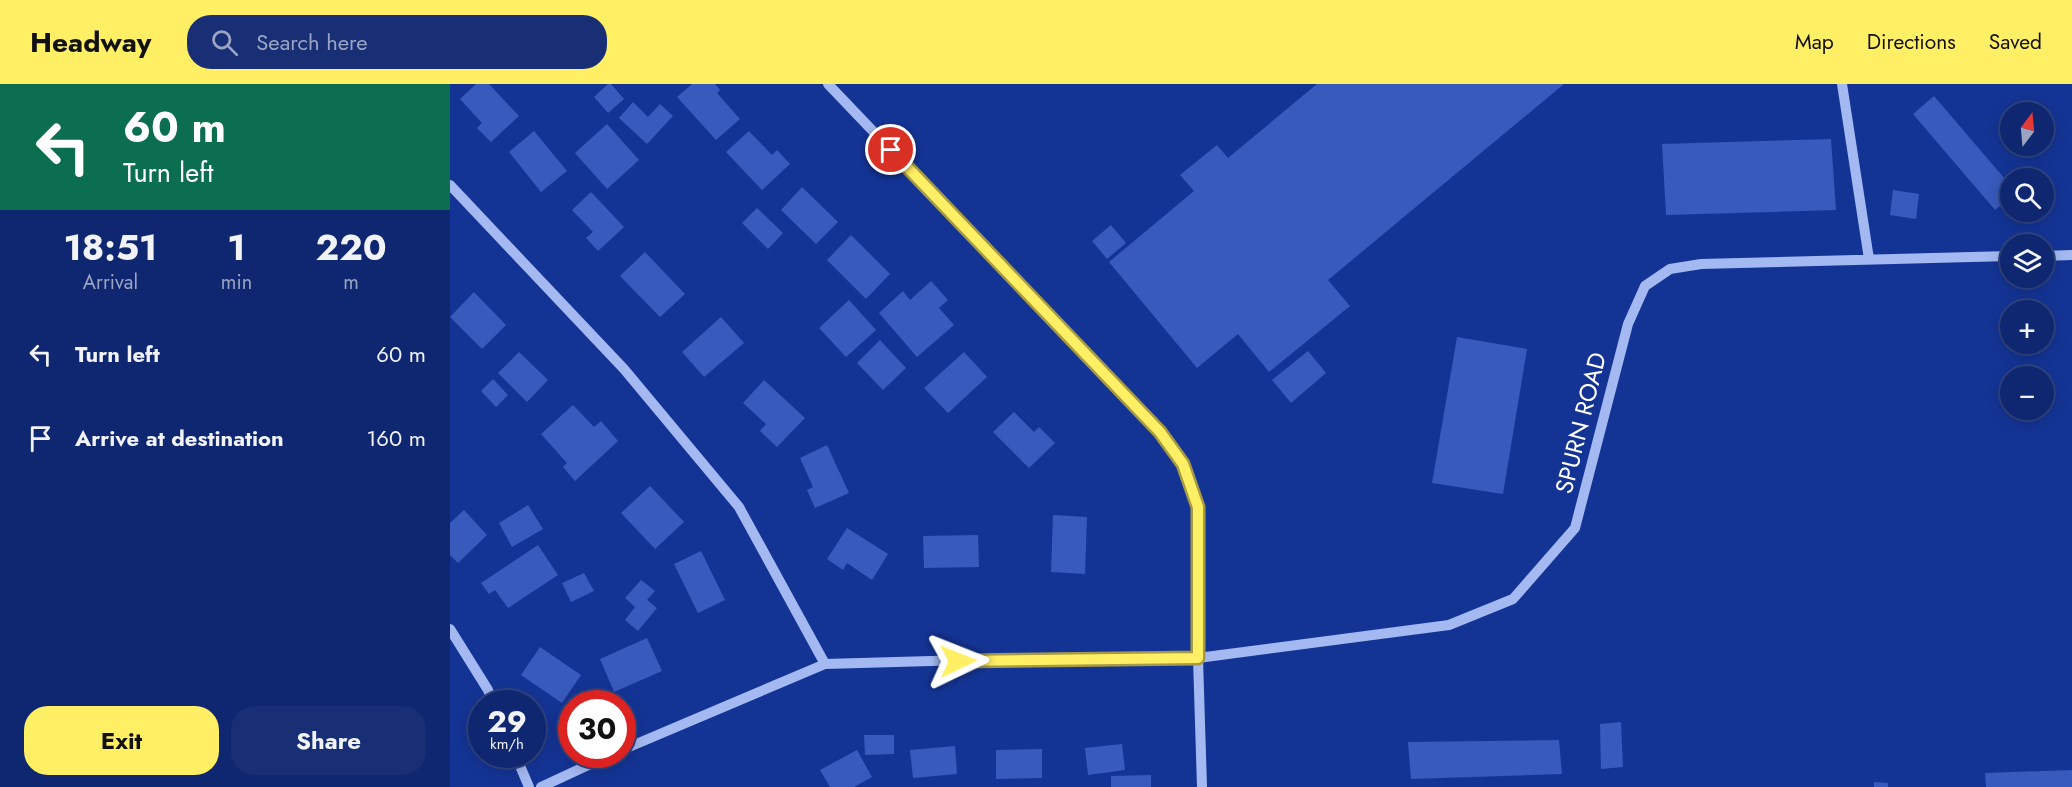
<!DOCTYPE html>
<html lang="en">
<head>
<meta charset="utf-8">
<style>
	:root { --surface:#0f2770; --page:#182f75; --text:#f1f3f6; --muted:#9ba5c3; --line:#2f4483; --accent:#ffef65 }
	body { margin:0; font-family:Jost,sans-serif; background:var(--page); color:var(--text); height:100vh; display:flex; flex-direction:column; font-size:22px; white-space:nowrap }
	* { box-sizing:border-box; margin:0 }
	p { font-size:20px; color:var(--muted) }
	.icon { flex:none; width:33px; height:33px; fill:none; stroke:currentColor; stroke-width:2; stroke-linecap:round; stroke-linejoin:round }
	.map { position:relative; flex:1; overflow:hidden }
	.sheet { display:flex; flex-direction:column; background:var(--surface); width:450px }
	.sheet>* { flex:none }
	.guide { background:#0b6e4f; color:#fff; overflow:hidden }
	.needle { width:39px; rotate:16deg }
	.fabs { position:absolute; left:1550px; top:18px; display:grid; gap:12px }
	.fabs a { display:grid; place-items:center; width:54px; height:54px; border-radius:50%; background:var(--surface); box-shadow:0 3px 15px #0003,0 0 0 2px var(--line); font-size:30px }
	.speed { position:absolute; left:18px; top:606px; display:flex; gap:12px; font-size:30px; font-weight:700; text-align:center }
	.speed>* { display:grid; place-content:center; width:78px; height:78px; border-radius:50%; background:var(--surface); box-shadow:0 3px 15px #0003,0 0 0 2px var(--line); line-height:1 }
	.speed small { font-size:15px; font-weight:400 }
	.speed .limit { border:9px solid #d22; background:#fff; color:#111 }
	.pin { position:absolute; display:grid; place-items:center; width:51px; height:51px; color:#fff; margin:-26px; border:3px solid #fff; border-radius:50%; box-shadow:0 2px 6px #0007 }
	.me { position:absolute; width:66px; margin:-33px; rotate:88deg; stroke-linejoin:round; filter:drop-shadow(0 0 4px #0008) }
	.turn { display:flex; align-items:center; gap:21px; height:126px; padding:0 24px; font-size:27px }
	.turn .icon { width:78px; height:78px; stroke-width:2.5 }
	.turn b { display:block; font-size:42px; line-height:51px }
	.eta { display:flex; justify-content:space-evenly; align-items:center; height:102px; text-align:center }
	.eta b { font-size:36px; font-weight:700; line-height:42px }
	.primary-button { display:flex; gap:12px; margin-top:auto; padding:12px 24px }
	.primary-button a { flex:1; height:69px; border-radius:24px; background:var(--accent); color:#111; font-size:24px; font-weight:700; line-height:69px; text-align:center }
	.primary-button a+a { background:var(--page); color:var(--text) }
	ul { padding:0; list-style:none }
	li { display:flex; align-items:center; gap:18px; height:84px; padding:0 24px }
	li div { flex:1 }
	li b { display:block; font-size:22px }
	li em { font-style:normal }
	header { display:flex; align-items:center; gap:36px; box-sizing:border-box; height:84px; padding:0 30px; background:var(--accent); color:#111 }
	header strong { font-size:28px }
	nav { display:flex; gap:33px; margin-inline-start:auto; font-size:21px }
	.search { width:420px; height:54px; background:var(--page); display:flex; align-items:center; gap:15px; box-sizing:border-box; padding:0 21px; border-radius:24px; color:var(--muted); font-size:22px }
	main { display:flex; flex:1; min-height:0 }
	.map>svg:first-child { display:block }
	.building { fill:#385abc }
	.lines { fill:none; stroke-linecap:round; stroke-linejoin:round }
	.minor { stroke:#a4b9f2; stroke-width:10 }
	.route-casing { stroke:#a69b42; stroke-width:15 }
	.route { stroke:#ffef65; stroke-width:10 }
	.labels { text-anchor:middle; stroke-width:5; stroke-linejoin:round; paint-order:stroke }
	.street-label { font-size:24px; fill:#fff; stroke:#143495 }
</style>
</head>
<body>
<header>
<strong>Headway</strong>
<div class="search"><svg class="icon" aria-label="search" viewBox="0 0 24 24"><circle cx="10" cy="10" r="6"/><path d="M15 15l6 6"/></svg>Search here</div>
<nav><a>Map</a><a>Directions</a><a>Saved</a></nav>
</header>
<main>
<section class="sheet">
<div class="guide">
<div class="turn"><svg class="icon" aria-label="left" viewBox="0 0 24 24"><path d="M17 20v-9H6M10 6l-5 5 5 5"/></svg><div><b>60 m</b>Turn left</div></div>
</div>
<div class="eta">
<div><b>18:51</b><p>Arrival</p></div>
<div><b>1</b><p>min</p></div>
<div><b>220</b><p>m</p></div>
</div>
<ul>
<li><svg class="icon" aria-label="left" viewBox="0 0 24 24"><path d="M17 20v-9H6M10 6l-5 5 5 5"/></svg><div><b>Turn left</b></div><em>60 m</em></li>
<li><svg class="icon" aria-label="arrive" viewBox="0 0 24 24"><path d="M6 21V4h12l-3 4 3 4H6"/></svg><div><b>Arrive at destination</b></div><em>160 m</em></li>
</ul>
<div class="primary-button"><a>Exit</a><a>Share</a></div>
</section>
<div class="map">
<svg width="1622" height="703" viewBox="0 0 1622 703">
	<rect width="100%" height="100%" fill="#143495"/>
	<!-- building -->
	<path class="building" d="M 26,0 L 39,0 L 69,32 L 41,58 L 27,44 L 32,39 L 10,15 Z
		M 158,0 L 161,0 L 174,15 L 158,29 L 144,13 Z
		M 242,0 L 265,0 L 270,6 L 267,9 L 290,35 L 266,56 L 227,13 Z
		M 867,0 L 1114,0 L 878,196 L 900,222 L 819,288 L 788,250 L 747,284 L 659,178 L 744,107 L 730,91 L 767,61 L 778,74 Z
		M 1484,12 L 1560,101 L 1560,113 L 1545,126 L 1463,30 Z
		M 183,18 L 198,33 L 210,20 L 223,32 L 197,60 L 169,34 Z
		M 157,40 L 189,76 L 157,105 L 125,69 Z
		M 84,47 L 117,87 L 91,108 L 59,68 Z
		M 299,47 L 322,71 L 327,66 L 340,80 L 312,106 L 276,68 Z
		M 1381,55 L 1386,126 L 1216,131 L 1212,60 Z
		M 352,103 L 388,138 L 366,160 L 331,126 Z
		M 1443,106 L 1469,110 L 1466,135 L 1440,131 Z
		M 141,108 L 174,143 L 148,167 L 136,154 L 143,148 L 122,126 Z
		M 307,124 L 333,149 L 318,165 L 292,139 Z
		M 661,141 L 676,159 L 657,175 L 642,157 Z
		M 401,151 L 440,190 L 416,215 L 377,176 Z
		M 195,168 L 235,210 L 210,233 L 170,192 Z
		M 481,197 L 498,216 L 489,224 L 504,241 L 467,273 L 429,229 L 453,207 L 460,216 Z
		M 24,208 L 56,241 L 32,265 L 0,233 Z
		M 399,216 L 426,246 L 396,273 L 369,244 Z
		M 271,233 L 294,259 L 254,293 L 232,268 Z
		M 1007,253 L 1077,265 L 1053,410 L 982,399 Z
		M 430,256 L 456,284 L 433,306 L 407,279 Z
		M 858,267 L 876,289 L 841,319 L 822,296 Z
		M 69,268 L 98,296 L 77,318 L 48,289 Z
		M 514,268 L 537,293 L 498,329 L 474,304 Z
		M 43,295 L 58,311 L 46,323 L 31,307 Z
		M 314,296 L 355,334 L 327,363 L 310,347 L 316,340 L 293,319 Z
		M 123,321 L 144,343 L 151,337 L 168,357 L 125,397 L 113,383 L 117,379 L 91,350 Z
		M 564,328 L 584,348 L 589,343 L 605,359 L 579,384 L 543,348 Z
		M 377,361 L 399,409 L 365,424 L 357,406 L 363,403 L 350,374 Z
		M 200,402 L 234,438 L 205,465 L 171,429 Z
		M 78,421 L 93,445 L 62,463 L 49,439 Z
		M 14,426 L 37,451 L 8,479 L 0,471 L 0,439 Z
		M 603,431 L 637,433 L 635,490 L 601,488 Z
		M 397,444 L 438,470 L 422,496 L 397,479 L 393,486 L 377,475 Z
		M 528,451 L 529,483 L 474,484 L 473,452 Z
		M 88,461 L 108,491 L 58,524 L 45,506 L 39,510 L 31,499 Z
		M 251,467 L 275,516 L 248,529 L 224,480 Z
		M 134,489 L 144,507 L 121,518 L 112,499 Z
		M 191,496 L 205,507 L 197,516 L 207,524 L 188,547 L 175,536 L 185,523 L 175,514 Z
		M 197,554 L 212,587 L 164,608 L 150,575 Z
		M 90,563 L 131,591 L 112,619 L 71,591 Z
		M 1171,638 L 1173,683 L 1151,685 L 1150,640 Z
		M 414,651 L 444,651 L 444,670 L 415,671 Z
		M 1109,656 L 1112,690 L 961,695 L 958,658 Z
		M 672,660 L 675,686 L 638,691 L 635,664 Z
		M 505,662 L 507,690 L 463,694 L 460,666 Z
		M 592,665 L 592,694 L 546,695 L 546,666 Z
		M 407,666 L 422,693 L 404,703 L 380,703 L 370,686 Z
		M 1622,686 L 1622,703 L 1536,703 L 1535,689 Z
		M 701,691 L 701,703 L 661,703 L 661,692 Z
		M 1424,698 L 1438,699 L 1438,703 L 1424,703 Z"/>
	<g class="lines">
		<!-- minor -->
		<path class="minor" d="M 378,0 L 710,348 L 733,380 L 748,423 L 748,574 L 752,703
			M 1392,0 L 1419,175
			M 0,101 L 174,285 L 289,423 L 375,580
			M 1593,172 L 1622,171
			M 0,545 L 38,606 L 43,620
			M 172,666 L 375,580 L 552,575 L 748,574 L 999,541 L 1063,515 L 1125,444 L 1178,240 L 1195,202 L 1220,185 L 1251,180 L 1560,172
			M 65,670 L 79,703
			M 91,703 L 162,670"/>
	</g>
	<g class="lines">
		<!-- route casing -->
		<g class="route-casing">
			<path id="route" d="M 441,66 L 710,348 L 733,380 L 748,423 L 748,574 L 508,577"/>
		</g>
		<!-- route -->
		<use href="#route" class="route"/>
	</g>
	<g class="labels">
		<!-- street labels -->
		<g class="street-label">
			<text transform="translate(1131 339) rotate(-76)" y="8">SPURN ROAD</text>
		</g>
	</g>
</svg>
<div class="fabs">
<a><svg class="needle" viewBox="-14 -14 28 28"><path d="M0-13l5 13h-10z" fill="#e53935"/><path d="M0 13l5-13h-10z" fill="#9ba5c3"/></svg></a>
<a><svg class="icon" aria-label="search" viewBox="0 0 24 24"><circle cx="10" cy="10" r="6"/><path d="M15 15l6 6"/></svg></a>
<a><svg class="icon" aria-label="layers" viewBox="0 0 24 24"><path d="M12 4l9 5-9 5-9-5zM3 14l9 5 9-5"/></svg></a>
<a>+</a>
<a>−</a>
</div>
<div class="speed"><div>29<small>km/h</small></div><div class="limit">30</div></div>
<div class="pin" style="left:441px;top:66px;background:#d93025"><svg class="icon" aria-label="arrive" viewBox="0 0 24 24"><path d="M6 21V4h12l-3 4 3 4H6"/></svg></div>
<svg class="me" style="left:508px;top:577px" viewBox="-20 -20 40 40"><path d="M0-17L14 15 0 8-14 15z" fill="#ffef65" stroke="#fff" stroke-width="4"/></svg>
</div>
</main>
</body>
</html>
